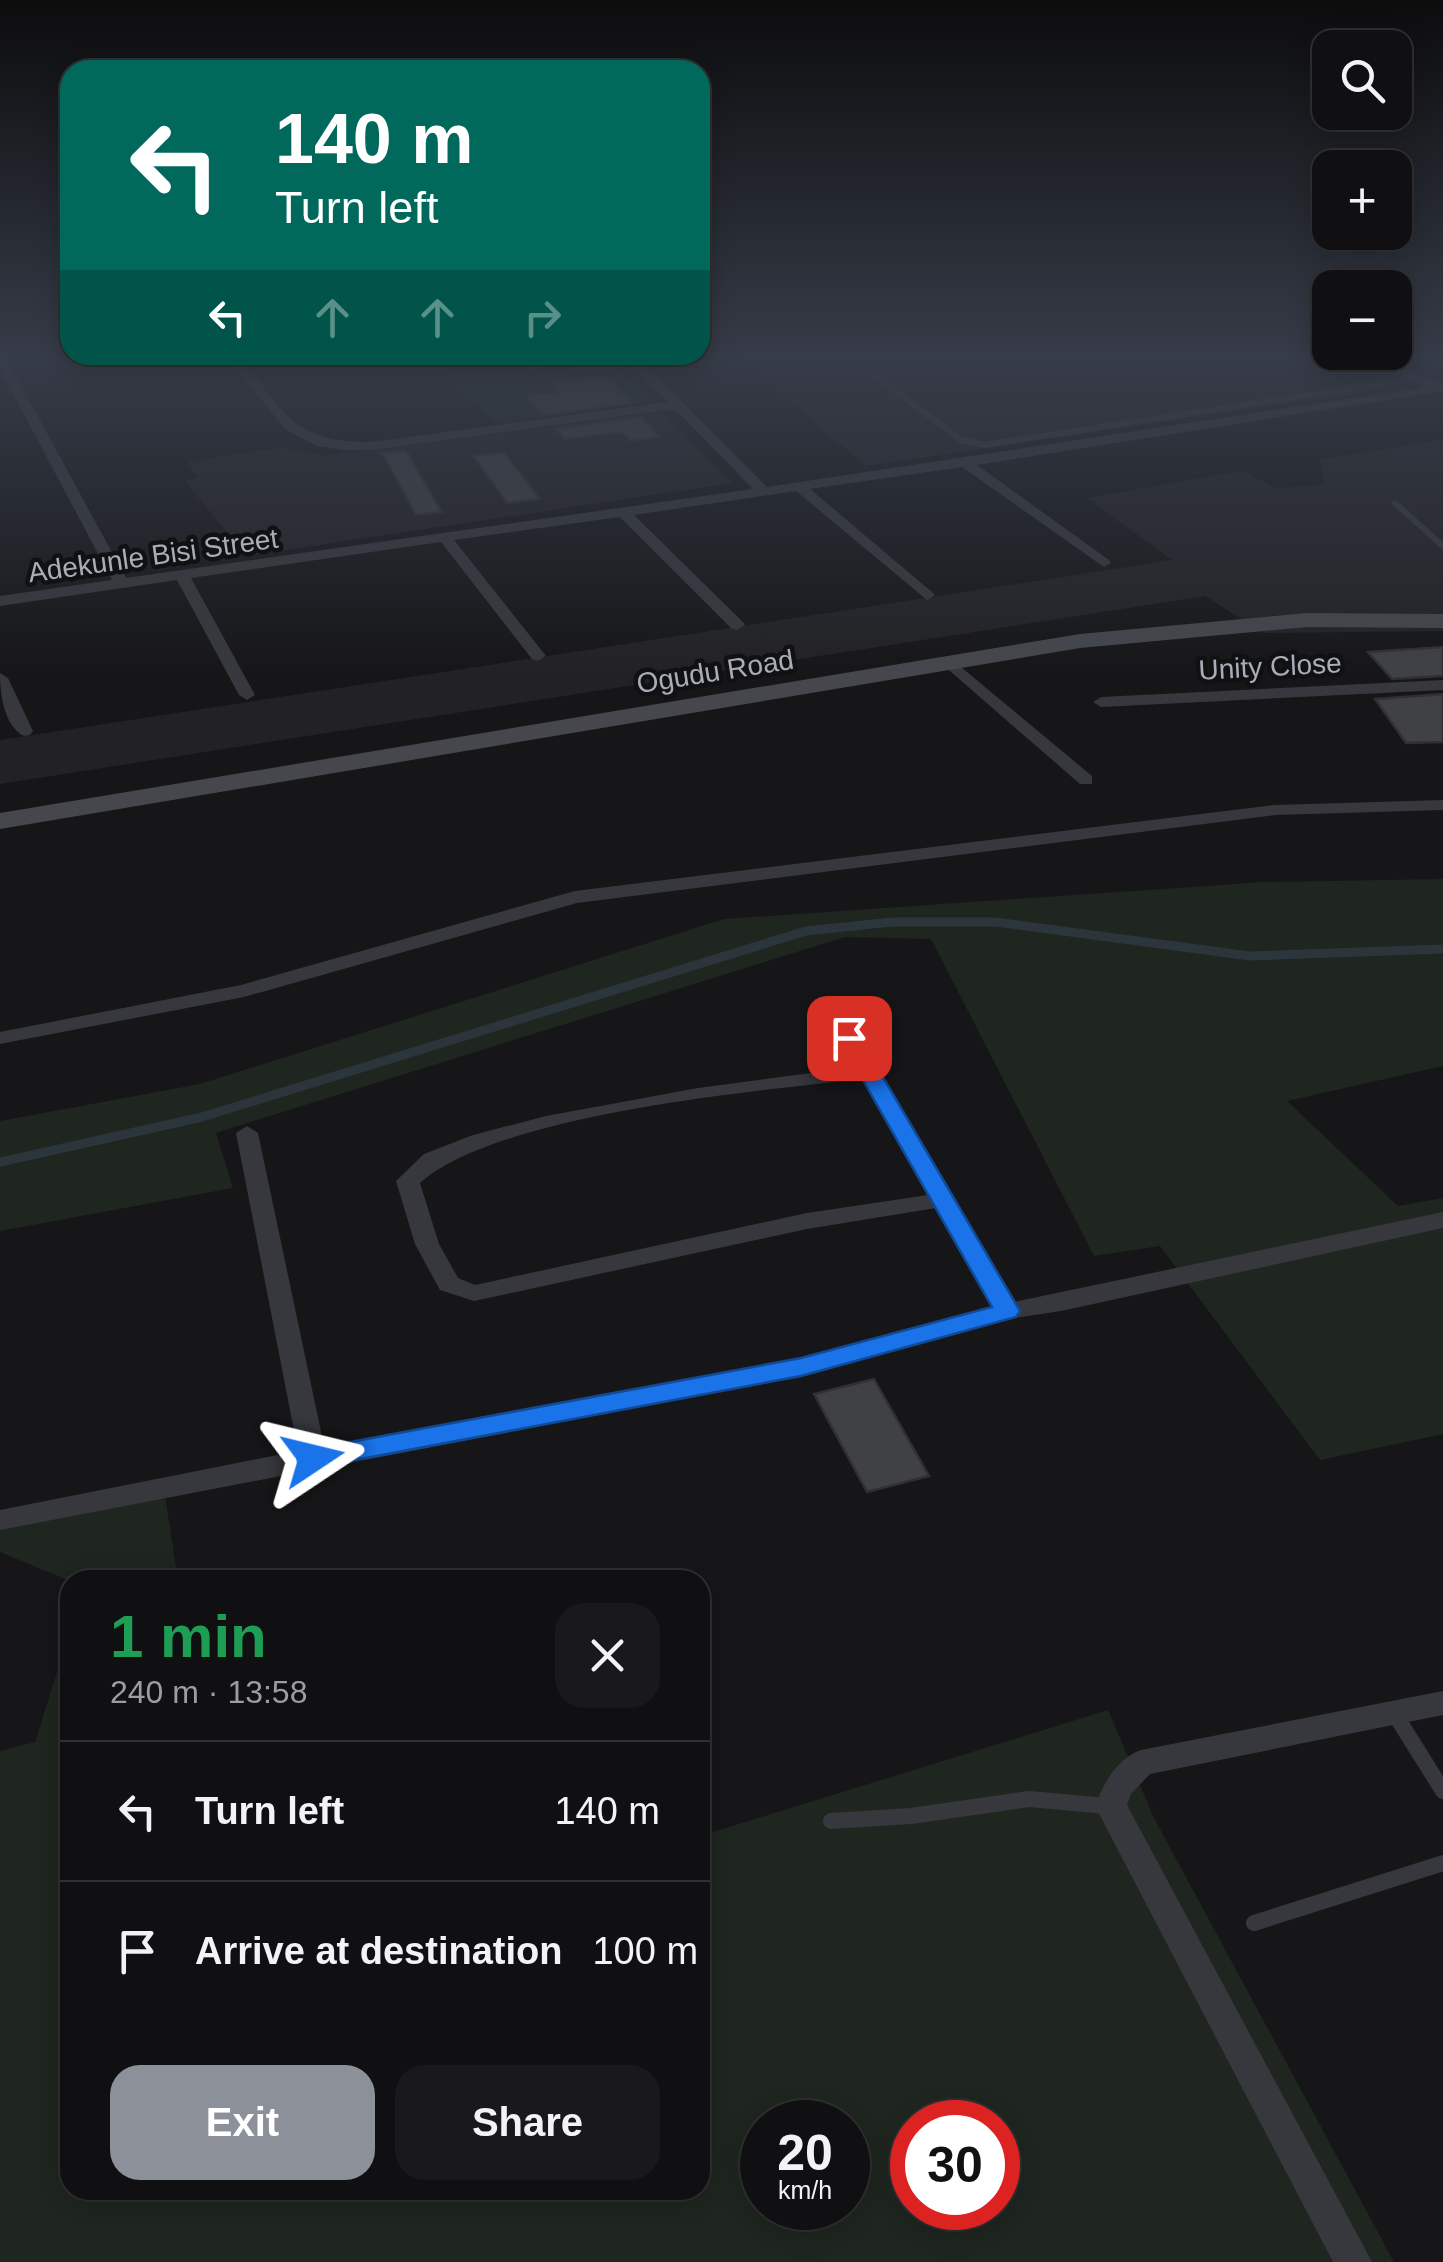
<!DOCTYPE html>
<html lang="en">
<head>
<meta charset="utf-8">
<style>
	:root { --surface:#101012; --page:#19191b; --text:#f1f3f6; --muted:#9c9d9f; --line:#303032; --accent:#8c9099 }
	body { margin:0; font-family:Arial,sans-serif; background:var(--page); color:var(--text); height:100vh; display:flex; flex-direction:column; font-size:38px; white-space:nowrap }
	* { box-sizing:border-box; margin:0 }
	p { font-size:32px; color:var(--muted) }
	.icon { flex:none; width:55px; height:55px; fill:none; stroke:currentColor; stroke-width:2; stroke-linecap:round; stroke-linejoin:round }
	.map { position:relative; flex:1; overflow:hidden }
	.drawer { position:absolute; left:60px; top:1570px; width:650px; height:630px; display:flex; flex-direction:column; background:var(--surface); border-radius:30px; box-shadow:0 5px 25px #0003,0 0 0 2px var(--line) }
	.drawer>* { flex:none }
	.guide { position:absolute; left:60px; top:60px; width:650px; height:305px; border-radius:30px; box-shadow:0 5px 25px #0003,0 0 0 2px var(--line); background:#00695c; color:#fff; overflow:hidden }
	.tools { position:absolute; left:1312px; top:30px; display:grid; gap:20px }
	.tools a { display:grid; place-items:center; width:100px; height:100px; border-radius:20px; background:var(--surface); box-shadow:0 5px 25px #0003,0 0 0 2px var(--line); font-size:50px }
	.speed { position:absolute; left:740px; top:2100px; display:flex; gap:20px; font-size:50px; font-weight:700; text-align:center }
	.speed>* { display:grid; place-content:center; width:130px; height:130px; border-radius:50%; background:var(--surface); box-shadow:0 5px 25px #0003,0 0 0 2px var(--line); line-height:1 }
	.speed small { font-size:25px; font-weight:400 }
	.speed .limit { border:15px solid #d22; background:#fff; color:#111 }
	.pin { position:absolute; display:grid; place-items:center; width:85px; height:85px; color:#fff; margin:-42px; border-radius:20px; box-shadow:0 5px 15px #0006 }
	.me { position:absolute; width:110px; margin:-55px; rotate:80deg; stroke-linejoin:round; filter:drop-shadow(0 0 8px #0008) }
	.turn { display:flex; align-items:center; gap:35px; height:210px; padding:0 50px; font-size:45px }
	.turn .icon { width:130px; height:130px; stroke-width:2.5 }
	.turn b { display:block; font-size:70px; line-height:85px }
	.lanes { display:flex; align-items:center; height:95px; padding:0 50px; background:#0003; justify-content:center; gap:50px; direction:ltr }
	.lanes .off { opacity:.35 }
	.round { display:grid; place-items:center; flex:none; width:105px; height:105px; border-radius:30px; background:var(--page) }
	.overview { display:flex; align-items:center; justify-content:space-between; height:170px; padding:0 50px }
	h1 { font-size:60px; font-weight:700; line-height:75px; color:#1e9e55 }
	.action { display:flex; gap:20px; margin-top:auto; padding:20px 50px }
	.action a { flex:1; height:115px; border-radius:30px; background:var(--accent); color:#fff; font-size:40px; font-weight:700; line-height:115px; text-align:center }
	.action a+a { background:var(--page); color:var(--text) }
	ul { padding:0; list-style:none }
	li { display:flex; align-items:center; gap:30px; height:140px; padding:0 50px; border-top:2px solid var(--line) }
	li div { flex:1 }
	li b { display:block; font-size:38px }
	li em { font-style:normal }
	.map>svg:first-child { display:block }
	.built { fill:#222225 }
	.green { fill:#1e261f; fill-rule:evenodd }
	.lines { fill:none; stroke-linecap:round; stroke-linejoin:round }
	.stream { stroke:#2c353c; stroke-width:9 }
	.building { fill:#404145; stroke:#303034; stroke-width:2.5 }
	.lane-far1 { stroke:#37383d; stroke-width:6 }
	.lane { stroke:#37383d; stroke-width:16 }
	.street { fill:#37383d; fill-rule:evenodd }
	.secondary { fill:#45474d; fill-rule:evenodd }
	.route { fill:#1a73e8; stroke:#114b97; stroke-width:2.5 }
	.labels { text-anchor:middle; stroke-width:9; stroke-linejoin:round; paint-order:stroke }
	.far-street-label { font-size:28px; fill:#a8adb8; stroke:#111113 }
</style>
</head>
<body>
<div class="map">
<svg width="1443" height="2262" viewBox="0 0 1443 2262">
	<rect width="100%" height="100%" fill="#161618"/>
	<!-- built -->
	<path class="built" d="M 738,357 L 1313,357 L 1388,389 L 866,466 Z
		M 661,412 L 732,483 L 246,556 L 185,481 L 197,478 L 188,462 L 282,447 L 323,456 Z
		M 1443,440 L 1443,631 L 1263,633 L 1205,596 L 0,784 L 0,740 L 1172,560 L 1087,498 L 1241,471 L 1276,488 L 1324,485 L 1320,459 Z"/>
	<!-- green -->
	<path class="green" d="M 459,357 L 606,357 L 654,401 L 495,423 L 435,365 L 462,361 Z
		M 1443,879 L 1443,1066 L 1287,1101 L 1398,1206 L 1443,1198 L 1443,1434 L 1320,1460 L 1160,1246 L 1094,1256 L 931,939 L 845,937 L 273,1115 L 216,1133 L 233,1188 L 0,1231 L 0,1121 L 200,1084 L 724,919 L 1264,882 Z
		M 164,1489 L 178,1580 L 70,1581 L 0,1552 L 0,1524 Z
		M 70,1631 L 70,2190 L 700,2190 L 700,1836 L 1108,1710 L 1154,1818 L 1394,2262 L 0,2262 L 0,1751 L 35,1742 ZM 762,2122 L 848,2122 L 848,2208 L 762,2208 ZM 912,2122 L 998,2122 L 998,2208 L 912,2208 Z"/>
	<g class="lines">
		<!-- stream -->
		<path class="stream" d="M 0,1162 L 202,1117 L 806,931 L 892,922 L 995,922 L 1250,956 L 1443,949"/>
	</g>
	<!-- building -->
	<path class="building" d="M 598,376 L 606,377 L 632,403 L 543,415 L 526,396 L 559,392 L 550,382 Z
		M 641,417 L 660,437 L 631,441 L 622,432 L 565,439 L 555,429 Z
		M 406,450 L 442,512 L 416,515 L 382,453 Z
		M 504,452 L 540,499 L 507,503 L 473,456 Z
		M 1443,647 L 1443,676 L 1392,679 L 1368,652 Z
		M 1443,694 L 1443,742 L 1406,743 L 1375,699 Z
		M 874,1379 L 929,1476 L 867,1492 L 814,1394 Z"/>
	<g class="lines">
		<!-- lane-far1 -->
		<path class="lane-far1" d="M 533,365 L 542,375 L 635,363
			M 533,365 L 590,358 L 602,367
			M 865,368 L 961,440 L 985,445 L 1416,378
			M 1395,503 L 1443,546"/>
		<!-- lane -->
		<path class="lane" d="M 1396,1716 L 1443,1791
			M 831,1821 L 911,1816 L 1029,1799 L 1107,1806
			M 1254,1923 L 1443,1863"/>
		<!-- street -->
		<path class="street" d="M 0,357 L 6,358 L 126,578 L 753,489 L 675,409 L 372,450 L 344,450 L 317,446 L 285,429 L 227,357 L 240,357 C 284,413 294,443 372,442 L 668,402 L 624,357 L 637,357 L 767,487 L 1426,387 L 1356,357 L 1374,357 L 1442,384 L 1443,391 L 977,465 L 1109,560 L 1111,563 L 1104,567 L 962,467 L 810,489 L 932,592 L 935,595 L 927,600 L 796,491 L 634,515 L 743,622 L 745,625 L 737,630 L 731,628 L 620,517 L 454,540 L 546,656 L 538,661 L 532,659 L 441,542 L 191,578 L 255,695 L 247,700 L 239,695 L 177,580 L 0,606 L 0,596 L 112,580 L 0,369 Z
			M 430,357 L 443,357 L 446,362 L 436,365 Z
			M 949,657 L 1092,776 L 1092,784 L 1080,784 L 943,665 L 943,659 Z
			M 0,673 L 8,678 L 33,731 L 30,735 L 24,736 C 4,726 0,694 0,673 Z
			M 1443,680 L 1443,690 L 1101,707 L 1093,702 L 1101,697 Z
			M 1443,800 L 1443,810 L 1275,815 L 577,903 L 244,997 L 0,1044 L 0,1032 L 241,985 L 575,891 L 1275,805 Z
			M 830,998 L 840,1004 L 1014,1302 L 1443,1212 L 1443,1228 L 1061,1311 L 1007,1319 L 801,1376 L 0,1530 L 0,1510 L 298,1451 L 236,1133 L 247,1126 L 258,1133 L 324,1446 L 801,1358 L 992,1307 L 936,1208 L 807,1229 L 474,1301 L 440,1290 L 415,1244 L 396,1181 L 424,1154 L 473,1135 L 546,1116 L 698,1088 L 856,1067 L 820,1004 ZM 862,1079 L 928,1195 L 807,1213 L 475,1285 L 458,1278 L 439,1244 L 420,1183 C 497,1114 756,1091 862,1079 Z
			M 1443,1691 L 1443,1715 L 1150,1774 L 1131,1794 L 1127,1805 L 1372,2262 L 1333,2262 L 1095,1806 C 1104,1783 1116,1759 1141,1750 Z"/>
		<!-- secondary -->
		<path class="secondary" d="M 1307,613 L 1443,614 L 1443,628 L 1307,627 L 1080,648 L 0,829 L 0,813 L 1080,634 Z"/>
	</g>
	<!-- sky -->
	<linearGradient id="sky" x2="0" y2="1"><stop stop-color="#0c0c0d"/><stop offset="0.53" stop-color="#363c48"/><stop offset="1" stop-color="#363c48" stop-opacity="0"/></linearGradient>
	<rect width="1443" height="674" fill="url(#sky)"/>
	<!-- route -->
	<path class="route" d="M 849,1032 L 860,1038 L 1020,1311 L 1016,1317 L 801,1376 L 313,1468 L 303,1465 L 299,1458 L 313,1449 L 801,1358 L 992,1307 L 839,1038 Z"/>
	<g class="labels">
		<!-- far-street labels -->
		<g class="far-street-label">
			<text transform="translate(153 555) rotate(-8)" y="10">Adekunle Bisi Street</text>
			<text transform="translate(1270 666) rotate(-3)" y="10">Unity Close</text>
			<text transform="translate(715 671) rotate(-9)" y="10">Ogudu Road</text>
		</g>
	</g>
</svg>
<div class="tools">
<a><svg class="icon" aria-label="search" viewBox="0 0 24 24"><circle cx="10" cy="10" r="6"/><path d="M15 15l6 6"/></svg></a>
<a>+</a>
<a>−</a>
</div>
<div class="speed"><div>20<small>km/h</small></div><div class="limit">30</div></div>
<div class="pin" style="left:849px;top:1038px;background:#d93025"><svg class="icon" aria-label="arrive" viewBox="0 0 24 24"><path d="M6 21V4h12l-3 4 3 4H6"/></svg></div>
<svg class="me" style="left:313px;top:1458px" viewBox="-20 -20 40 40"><path d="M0-17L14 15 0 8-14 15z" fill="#1a73e8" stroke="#fff" stroke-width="4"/></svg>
<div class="guide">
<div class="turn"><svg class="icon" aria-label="left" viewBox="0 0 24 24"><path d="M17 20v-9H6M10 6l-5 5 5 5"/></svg><div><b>140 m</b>Turn left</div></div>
<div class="lanes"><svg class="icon" aria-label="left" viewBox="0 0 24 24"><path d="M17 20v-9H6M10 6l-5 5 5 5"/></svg><svg class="icon off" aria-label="ahead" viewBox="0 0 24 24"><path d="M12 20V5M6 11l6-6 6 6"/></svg><svg class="icon off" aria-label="ahead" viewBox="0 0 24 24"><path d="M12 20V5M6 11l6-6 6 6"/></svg><svg class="icon off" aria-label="right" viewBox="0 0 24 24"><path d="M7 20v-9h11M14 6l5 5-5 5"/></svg></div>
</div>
<section class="drawer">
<div class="overview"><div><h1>1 min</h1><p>240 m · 13:58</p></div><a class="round"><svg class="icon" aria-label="close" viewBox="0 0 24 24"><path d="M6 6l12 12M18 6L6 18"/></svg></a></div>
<ul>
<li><svg class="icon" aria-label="left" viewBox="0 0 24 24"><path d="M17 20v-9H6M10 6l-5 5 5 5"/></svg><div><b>Turn left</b></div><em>140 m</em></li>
<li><svg class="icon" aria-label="arrive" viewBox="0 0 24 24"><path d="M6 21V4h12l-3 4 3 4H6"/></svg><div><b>Arrive at destination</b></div><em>100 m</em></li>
</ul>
<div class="action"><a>Exit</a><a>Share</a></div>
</section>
</div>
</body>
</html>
